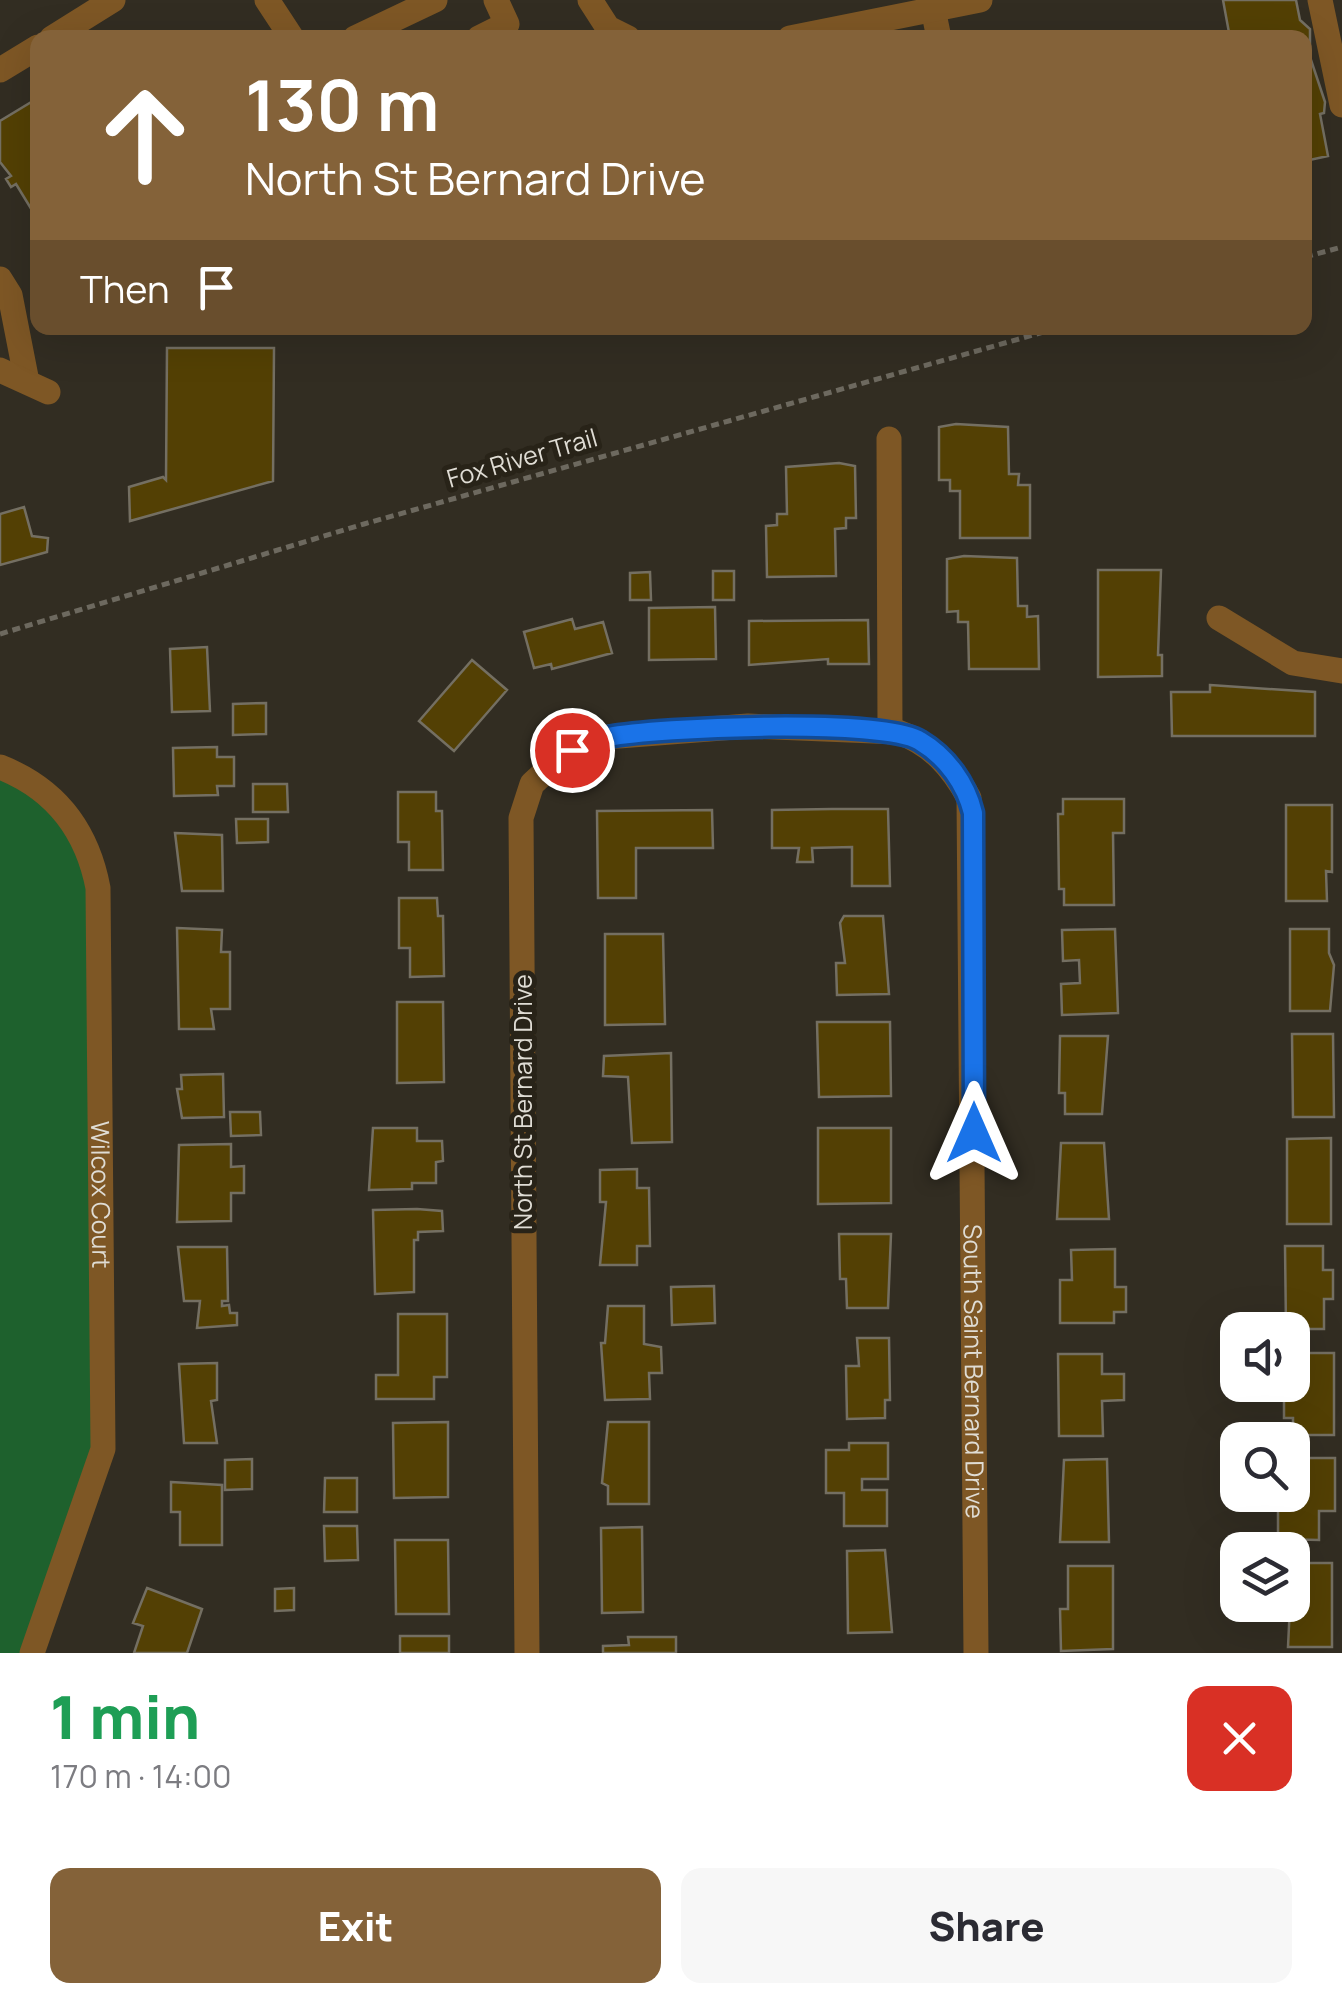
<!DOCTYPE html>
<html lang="en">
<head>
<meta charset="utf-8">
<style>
	:root { --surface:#fff; --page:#f7f7f7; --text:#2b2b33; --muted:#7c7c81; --accent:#846239 }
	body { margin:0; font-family:Manrope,sans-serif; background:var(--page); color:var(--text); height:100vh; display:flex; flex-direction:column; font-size:38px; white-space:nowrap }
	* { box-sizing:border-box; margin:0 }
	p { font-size:32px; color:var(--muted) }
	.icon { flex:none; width:55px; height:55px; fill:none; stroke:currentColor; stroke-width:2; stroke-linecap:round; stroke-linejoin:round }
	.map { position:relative; height:1653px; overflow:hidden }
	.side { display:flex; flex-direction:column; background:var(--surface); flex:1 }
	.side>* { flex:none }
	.banner { position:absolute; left:30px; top:30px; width:1282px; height:305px; border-radius:20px; box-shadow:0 10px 40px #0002; background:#846239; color:#fff; overflow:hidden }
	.buttons { position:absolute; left:1220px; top:1312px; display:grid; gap:20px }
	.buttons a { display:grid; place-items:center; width:90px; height:90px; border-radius:20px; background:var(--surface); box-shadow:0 10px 40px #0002; font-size:50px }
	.pin { position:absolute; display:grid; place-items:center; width:85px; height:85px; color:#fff; margin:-42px; border:5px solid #fff; border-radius:50%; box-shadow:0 2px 10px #0007 }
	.me { position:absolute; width:110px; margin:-55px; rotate:0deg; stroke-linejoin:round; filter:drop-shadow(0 0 8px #0008) }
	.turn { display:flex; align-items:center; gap:35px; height:210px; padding:0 50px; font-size:45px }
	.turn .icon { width:130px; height:130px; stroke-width:2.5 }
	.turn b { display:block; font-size:70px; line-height:85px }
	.then { display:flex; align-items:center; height:95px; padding:0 50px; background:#0003; gap:20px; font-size:38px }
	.round { display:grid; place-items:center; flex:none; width:105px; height:105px; border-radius:20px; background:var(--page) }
	.summary { display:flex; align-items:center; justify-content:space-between; height:170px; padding:0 50px }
	h1 { font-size:60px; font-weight:800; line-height:75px; color:#1e9e55 }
	.primary-button { display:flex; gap:20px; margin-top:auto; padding:20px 50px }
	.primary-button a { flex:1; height:115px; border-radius:20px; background:var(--accent); color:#fff; font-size:40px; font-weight:800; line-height:115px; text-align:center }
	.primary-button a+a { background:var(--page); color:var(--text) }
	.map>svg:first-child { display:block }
	.green { fill:#1e612d }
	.building { fill:#534004; stroke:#746f62; stroke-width:2.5 }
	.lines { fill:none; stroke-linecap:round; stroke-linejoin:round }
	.path { stroke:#6d695f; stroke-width:5; stroke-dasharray:8 5; stroke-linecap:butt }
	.minor { stroke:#7e5725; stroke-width:25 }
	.route-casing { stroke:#114b97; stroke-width:25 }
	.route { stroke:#1a73e8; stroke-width:18 }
	.labels { text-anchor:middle; stroke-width:10; stroke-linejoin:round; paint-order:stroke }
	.street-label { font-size:25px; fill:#dfdcd4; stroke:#282318 }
</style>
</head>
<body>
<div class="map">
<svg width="1342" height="1653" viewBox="0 0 1342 1653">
	<rect width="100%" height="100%" fill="#322d22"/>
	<!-- green -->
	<path class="green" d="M 0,767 L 34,782 L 93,863 L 103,1449 L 32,1653 L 0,1653 Z"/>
	<!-- building -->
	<path class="building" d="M 1223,0 L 1296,0 L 1300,20 L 1310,29 L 1310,57 L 1325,102 L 1324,113 L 1320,114 L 1328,156 L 1305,161 L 1305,38 L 1230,38 Z
		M 38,98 L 38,220 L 16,184 L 11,187 L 6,179 L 11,176 L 0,162 L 0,121 Z
		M 167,348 L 274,348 L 273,481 L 130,521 L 129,487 L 163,477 L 166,480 Z
		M 956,424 L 1008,427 L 1009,474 L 1019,474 L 1018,485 L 1030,485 L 1030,538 L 960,538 L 960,491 L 950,491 L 950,480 L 939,480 L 939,427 Z
		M 839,463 L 855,466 L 856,518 L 846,518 L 846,528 L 835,529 L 836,576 L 767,577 L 766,526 L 777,525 L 777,514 L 787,514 L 786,467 Z
		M 24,507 L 32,536 L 48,538 L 47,552 L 0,565 L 0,514 Z
		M 964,556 L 1017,558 L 1018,606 L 1027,606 L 1027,617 L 1038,616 L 1039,669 L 969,669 L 968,622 L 958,622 L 958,611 L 947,612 L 947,559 Z
		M 1098,570 L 1161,570 L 1158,655 L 1162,655 L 1162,676 L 1098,677 Z
		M 713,571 L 734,571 L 734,600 L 713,600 Z
		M 650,572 L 651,600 L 630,600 L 630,573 Z
		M 715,607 L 716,659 L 649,660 L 649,608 Z
		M 572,619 L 575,629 L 603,622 L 612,653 L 552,669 L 551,664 L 534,668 L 524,632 Z
		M 868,620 L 869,664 L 828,664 L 828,659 L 749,665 L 749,621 Z
		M 207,647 L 210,711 L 172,712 L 170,649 Z
		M 472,660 L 507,690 L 454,751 L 419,721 Z
		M 1210,685 L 1315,692 L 1315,736 L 1172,736 L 1171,692 L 1210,692 Z
		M 266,703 L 266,734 L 233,735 L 233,704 Z
		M 217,747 L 217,757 L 234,757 L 234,786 L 217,786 L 218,795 L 174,796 L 173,748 Z
		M 253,784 L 287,784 L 288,812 L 253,812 Z
		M 398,792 L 436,792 L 436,811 L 442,811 L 443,870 L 409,870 L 409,842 L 398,842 Z
		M 1063,799 L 1124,799 L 1124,833 L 1113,833 L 1114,905 L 1064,905 L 1064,889 L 1059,889 L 1058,814 L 1063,814 Z
		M 1286,805 L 1332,805 L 1332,872 L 1326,871 L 1327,901 L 1286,901 Z
		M 832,809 L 888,809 L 890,886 L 852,886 L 852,847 L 812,848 L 813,862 L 797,862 L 799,848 L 772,848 L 772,810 Z
		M 712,810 L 713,848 L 636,848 L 636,898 L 598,898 L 597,811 Z
		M 236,819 L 268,819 L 268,842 L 237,843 Z
		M 175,833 L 222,835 L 223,891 L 182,891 Z
		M 399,898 L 437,898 L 438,916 L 443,916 L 444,976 L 410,977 L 410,948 L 399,948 Z
		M 844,916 L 883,916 L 889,994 L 837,995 L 836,963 L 845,963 L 840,923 Z
		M 177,928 L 222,930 L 221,952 L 230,952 L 230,1009 L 211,1009 L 214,1029 L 179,1029 Z
		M 1115,929 L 1118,1013 L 1062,1015 L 1061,984 L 1080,983 L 1079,960 L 1063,961 L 1062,930 Z
		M 1290,929 L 1329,929 L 1329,953 L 1334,965 L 1330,1011 L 1290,1011 Z
		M 605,934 L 663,934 L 665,1024 L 605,1025 Z
		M 397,1002 L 443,1002 L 444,1082 L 397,1083 Z
		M 817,1022 L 890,1022 L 891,1096 L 819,1097 Z
		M 1292,1034 L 1333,1034 L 1334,1117 L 1293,1117 Z
		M 1060,1036 L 1108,1036 L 1102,1114 L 1065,1114 L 1065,1093 L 1059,1093 Z
		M 671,1053 L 672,1142 L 632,1143 L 628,1077 L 603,1076 L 604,1056 Z
		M 223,1074 L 224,1117 L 182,1118 L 177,1089 L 182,1089 L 181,1075 Z
		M 230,1112 L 260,1112 L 261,1135 L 231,1136 Z
		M 373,1128 L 417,1128 L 417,1141 L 442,1141 L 443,1161 L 436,1162 L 436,1183 L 412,1183 L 412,1189 L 369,1190 Z
		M 818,1128 L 891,1128 L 891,1203 L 818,1204 Z
		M 1331,1138 L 1331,1224 L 1287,1224 L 1287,1139 Z
		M 1061,1143 L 1104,1143 L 1109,1219 L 1057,1219 Z
		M 231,1144 L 231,1167 L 244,1166 L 244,1193 L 231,1193 L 231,1221 L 177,1222 L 179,1145 Z
		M 637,1169 L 637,1188 L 649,1188 L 650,1246 L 637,1246 L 637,1265 L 600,1265 L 606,1202 L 600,1202 L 600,1170 Z
		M 417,1209 L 442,1211 L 443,1231 L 418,1232 L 418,1240 L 414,1240 L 414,1292 L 375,1294 L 373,1210 Z
		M 839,1234 L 891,1234 L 888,1308 L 847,1308 L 846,1279 L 840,1279 Z
		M 1285,1246 L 1323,1246 L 1323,1270 L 1333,1270 L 1333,1299 L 1324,1299 L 1324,1329 L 1286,1329 Z
		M 178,1247 L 227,1247 L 228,1301 L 222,1301 L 222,1306 L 229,1305 L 230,1313 L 237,1313 L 237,1325 L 197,1328 L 200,1301 L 184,1301 Z
		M 1115,1249 L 1115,1287 L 1126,1287 L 1126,1312 L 1114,1312 L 1114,1323 L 1060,1323 L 1060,1280 L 1072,1280 L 1071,1250 Z
		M 714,1286 L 715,1323 L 672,1325 L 671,1287 Z
		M 608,1306 L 644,1306 L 644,1344 L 661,1347 L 662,1373 L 649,1373 L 650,1399 L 605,1400 L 601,1343 L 605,1343 Z
		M 398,1314 L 447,1314 L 447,1377 L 434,1377 L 434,1399 L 376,1399 L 376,1375 L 398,1375 Z
		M 857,1338 L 889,1338 L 890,1400 L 885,1400 L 885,1418 L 847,1419 L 846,1366 L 859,1366 Z
		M 1294,1353 L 1334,1353 L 1334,1435 L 1293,1435 L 1293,1418 L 1284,1418 L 1284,1385 L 1292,1385 Z
		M 1058,1354 L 1102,1354 L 1102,1374 L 1124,1374 L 1124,1400 L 1102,1401 L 1103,1436 L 1059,1436 Z
		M 217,1363 L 217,1400 L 211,1401 L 217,1443 L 184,1443 L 179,1364 Z
		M 448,1422 L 448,1497 L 394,1498 L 393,1423 Z
		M 608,1422 L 649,1422 L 649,1504 L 608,1504 L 608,1486 L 602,1483 Z
		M 849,1443 L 888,1443 L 888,1479 L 862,1479 L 862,1490 L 887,1490 L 887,1526 L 844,1526 L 844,1493 L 826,1493 L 826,1450 L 849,1450 Z
		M 1292,1458 L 1335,1458 L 1335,1511 L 1319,1511 L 1319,1540 L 1278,1539 L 1278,1495 L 1292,1495 Z
		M 252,1459 L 252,1489 L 225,1490 L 225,1460 Z
		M 1107,1459 L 1109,1542 L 1060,1542 L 1064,1460 Z
		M 325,1478 L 357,1478 L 357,1512 L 324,1512 Z
		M 171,1482 L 222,1485 L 222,1545 L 180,1545 L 180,1512 L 171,1512 Z
		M 324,1526 L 357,1526 L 358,1560 L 325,1561 Z
		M 642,1527 L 643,1612 L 602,1613 L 601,1528 Z
		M 395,1540 L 448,1540 L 449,1614 L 396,1614 Z
		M 885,1550 L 892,1632 L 848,1633 L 847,1551 Z
		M 1292,1563 L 1332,1563 L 1332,1647 L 1288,1647 Z
		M 1068,1566 L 1113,1566 L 1113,1649 L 1061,1651 L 1060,1609 L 1068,1609 Z
		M 147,1588 L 202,1609 L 187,1653 L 134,1653 L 143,1626 L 133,1623 Z
		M 294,1588 L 294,1610 L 275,1611 L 275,1589 Z
		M 400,1636 L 449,1636 L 449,1653 L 400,1653 Z
		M 628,1637 L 676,1637 L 676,1653 L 603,1653 L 603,1646 L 629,1645 Z"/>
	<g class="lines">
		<!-- path -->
		<path class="path" d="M 1305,257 L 1342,247
			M 0,634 L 364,524 L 1058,328"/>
		<!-- minor -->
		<g class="minor">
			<path d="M 267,0 L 292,38"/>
			<path d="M 590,0 L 608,28 L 628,38"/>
			<path d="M 1320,0 L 1342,105"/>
			<path d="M 933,9 L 939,38"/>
			<path d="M 52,38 L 113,0"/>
			<path d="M 355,38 L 435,0"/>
			<path d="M 479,38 L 507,24 L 496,0"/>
			<path d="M 790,38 L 980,0"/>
			<path d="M 0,70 L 38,47"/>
			<path d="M 0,279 L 10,295 L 27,382"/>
			<path d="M 0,370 L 48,392"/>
			<path d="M 889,439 L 890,732"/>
			<path d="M 1219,618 L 1293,663 L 1342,671"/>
			<path id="s1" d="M 0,767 C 56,789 87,830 98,888 L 103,1449 L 32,1653"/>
			<path id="s2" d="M 527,1653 L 521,818 L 532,784 L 547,770 L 572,750 L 606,737 L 748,726 L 898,732 C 932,744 952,767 969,798 L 976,1653"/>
		</g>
	</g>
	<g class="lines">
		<!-- route casing -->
		<g class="route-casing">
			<path id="route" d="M 572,750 C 583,745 596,739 608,737 C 657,727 884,718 920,741 C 947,757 966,784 973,813 L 974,1133"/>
		</g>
		<!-- route -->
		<use href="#route" class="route"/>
	</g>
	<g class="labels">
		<!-- street labels -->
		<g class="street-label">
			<text transform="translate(522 458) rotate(-16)" y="9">Fox River Trail</text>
			<text transform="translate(523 1102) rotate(-90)" y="9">North St Bernard Drive</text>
			<text dy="9" stroke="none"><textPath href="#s1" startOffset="470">Wilcox Court</textPath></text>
			<text dy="9" stroke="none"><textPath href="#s2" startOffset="1925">South Saint Bernard Drive</textPath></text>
		</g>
	</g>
</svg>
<div class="buttons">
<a><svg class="icon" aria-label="sound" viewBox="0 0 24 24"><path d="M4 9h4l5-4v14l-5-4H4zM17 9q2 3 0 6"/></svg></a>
<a><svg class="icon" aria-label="search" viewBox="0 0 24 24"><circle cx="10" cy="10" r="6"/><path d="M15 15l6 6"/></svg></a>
<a><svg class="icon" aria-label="layers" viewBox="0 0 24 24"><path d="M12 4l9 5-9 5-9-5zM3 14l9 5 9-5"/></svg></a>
</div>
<div class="pin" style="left:572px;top:750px;background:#d93025"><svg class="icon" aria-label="arrive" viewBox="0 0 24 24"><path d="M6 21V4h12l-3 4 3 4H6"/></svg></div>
<svg class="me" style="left:974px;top:1133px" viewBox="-20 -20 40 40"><path d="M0-17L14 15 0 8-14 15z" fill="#1a73e8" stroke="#fff" stroke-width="4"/></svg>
<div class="banner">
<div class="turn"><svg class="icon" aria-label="ahead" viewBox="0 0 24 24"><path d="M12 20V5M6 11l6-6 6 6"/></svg><div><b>130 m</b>North St Bernard Drive</div></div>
<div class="then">Then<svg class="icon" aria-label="arrive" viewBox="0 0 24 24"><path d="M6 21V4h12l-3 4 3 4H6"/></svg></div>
</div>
</div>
<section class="side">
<div class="summary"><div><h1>1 min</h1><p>170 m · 14:00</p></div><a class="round" style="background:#d93025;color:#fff"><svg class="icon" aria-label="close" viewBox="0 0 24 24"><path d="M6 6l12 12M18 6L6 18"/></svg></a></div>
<div class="primary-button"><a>Exit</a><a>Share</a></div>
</section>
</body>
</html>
